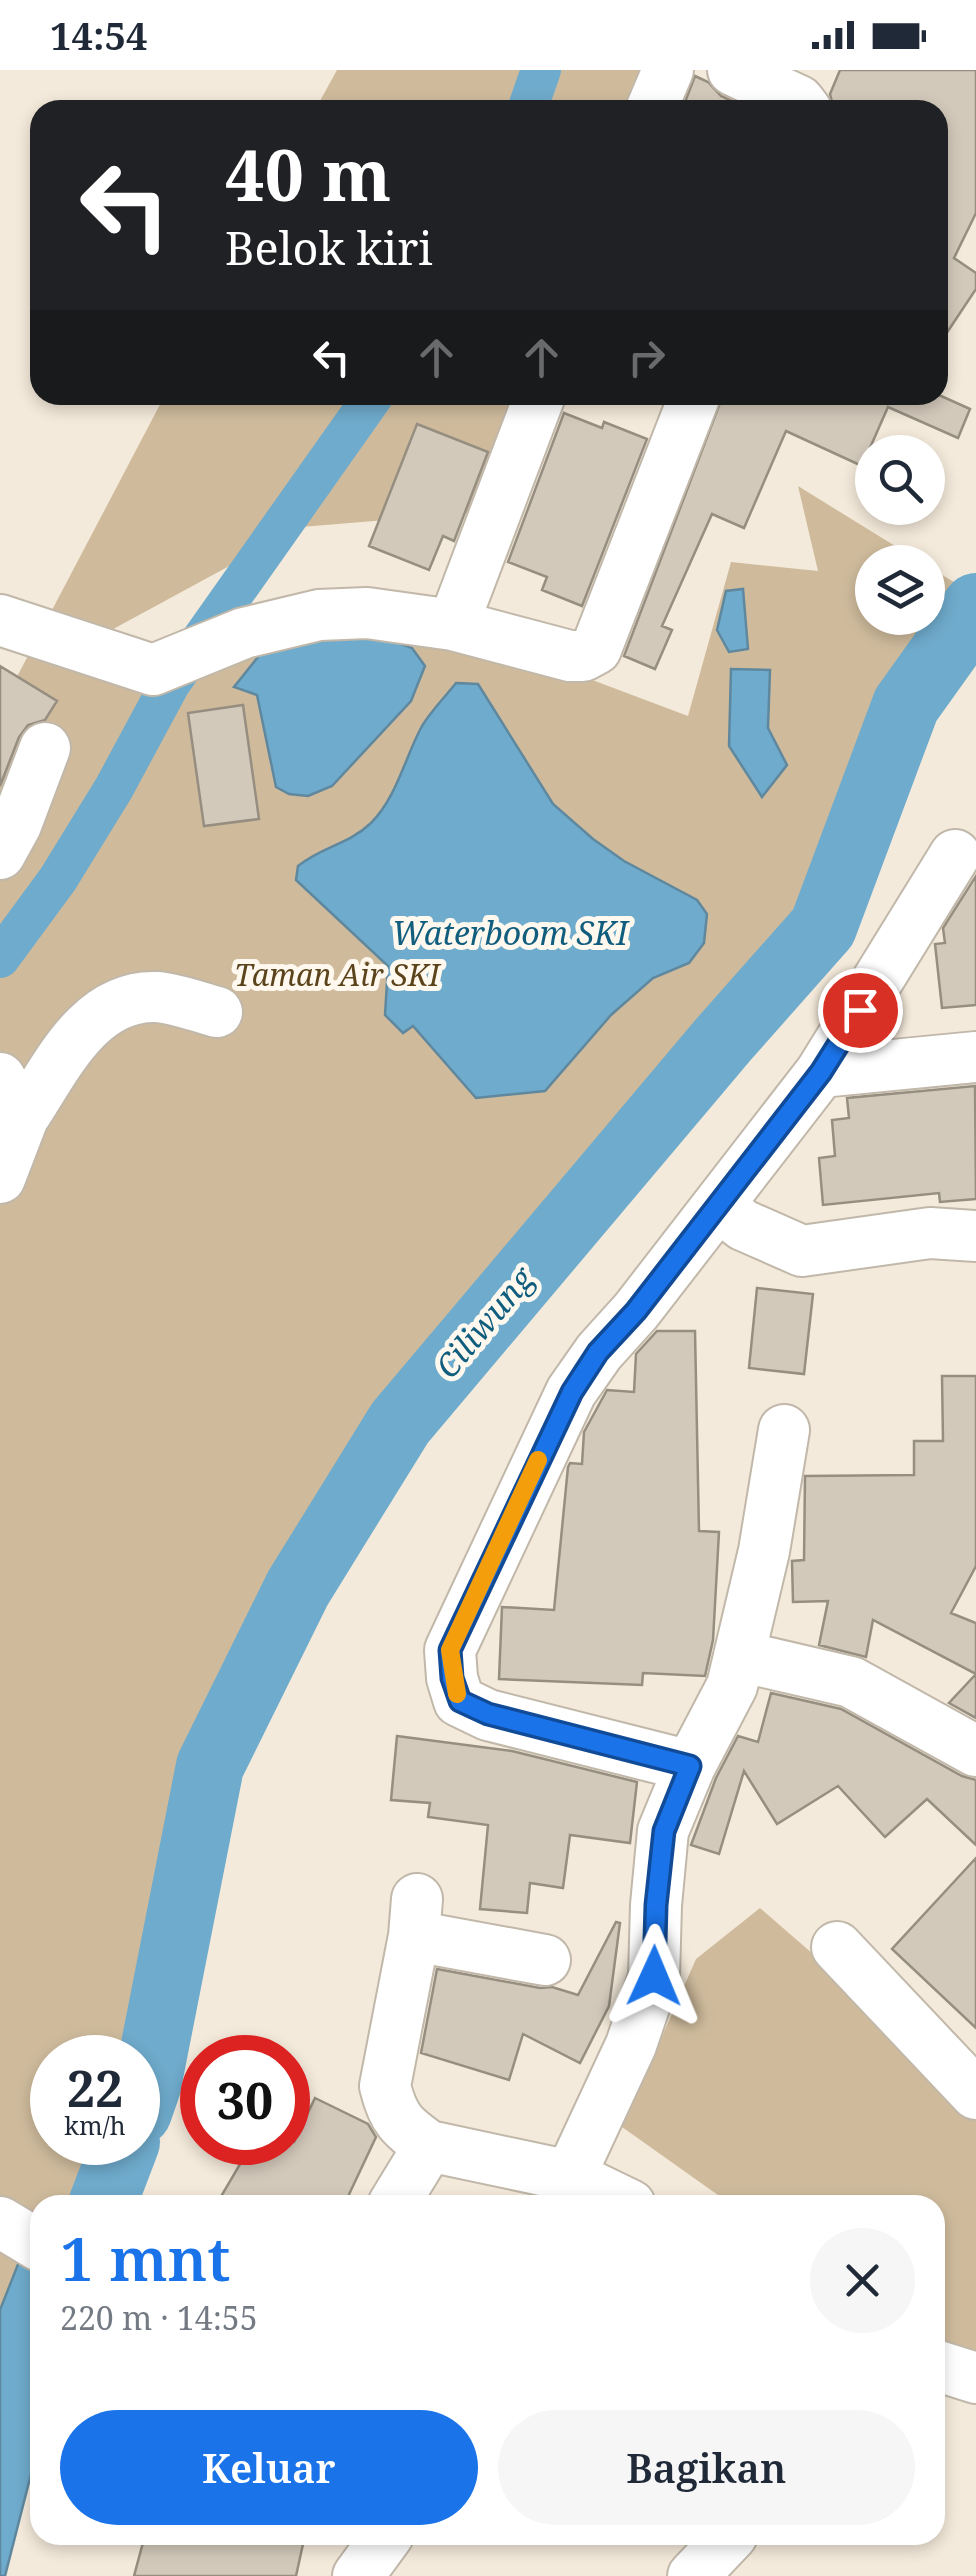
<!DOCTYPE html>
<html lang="id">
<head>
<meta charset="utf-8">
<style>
	:root { --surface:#fff; --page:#f6f6f7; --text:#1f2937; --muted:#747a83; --accent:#1a73e8 }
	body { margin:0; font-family:"Noto Serif",serif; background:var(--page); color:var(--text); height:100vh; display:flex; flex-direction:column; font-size:38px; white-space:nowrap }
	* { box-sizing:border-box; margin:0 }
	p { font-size:32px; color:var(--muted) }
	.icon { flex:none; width:55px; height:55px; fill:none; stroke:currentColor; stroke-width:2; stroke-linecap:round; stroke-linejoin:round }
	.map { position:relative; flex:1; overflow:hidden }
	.sheet { position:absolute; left:30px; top:2125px; width:915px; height:350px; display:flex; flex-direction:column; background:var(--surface); border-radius:30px; box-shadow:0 5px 15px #0003 }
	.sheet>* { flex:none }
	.guide { position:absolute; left:30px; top:30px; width:918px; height:305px; border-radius:30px; box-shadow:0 5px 15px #0003; background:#202124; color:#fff; overflow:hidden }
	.controls { position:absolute; left:855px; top:365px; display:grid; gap:20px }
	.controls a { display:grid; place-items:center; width:90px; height:90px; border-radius:50%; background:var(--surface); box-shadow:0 5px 15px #0003; font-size:50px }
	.speed { position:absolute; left:30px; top:1965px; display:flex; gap:20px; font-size:50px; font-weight:700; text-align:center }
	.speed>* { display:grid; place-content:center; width:130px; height:130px; border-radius:50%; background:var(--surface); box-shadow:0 5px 15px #0003; line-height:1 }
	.speed small { font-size:25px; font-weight:400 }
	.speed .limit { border:15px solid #d22; background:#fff; color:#111 }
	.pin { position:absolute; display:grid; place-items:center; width:85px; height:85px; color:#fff; margin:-42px; border:5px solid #fff; border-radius:50%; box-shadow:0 2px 10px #0007 }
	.me { position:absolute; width:110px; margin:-55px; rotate:1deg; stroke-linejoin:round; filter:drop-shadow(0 0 8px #0008) }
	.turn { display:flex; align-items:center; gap:35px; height:210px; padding:0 30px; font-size:45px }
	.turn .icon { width:130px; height:130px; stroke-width:2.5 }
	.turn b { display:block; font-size:70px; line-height:85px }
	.lanes { display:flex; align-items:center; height:95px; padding:0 30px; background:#0003; justify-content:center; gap:50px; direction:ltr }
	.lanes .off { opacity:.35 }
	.round { display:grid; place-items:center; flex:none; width:105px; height:105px; border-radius:52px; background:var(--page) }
	.head { display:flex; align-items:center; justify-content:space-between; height:170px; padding:0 30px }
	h1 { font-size:60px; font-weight:600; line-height:75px; color:var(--accent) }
	.primary-button { display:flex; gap:20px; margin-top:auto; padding:20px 30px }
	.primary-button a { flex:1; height:115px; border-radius:60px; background:var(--accent); color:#fff; font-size:40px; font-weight:600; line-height:115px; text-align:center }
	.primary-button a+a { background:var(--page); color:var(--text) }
	.status { display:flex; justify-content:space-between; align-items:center; height:70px; padding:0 50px; background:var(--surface); direction:ltr }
	.status svg { height:28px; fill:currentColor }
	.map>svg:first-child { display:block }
	.green { fill:#cfbb9c }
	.water { fill:#6fabcc; stroke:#5f889e; stroke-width:2.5 }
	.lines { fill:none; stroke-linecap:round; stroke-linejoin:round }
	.canal { stroke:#6fabcc; stroke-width:40 }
	.river { stroke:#6fabcc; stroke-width:68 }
	.building { fill:#d3c9bb; stroke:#968e80; stroke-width:2.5 }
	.minor-casing { stroke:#c1b8aa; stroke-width:54 }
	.minor { stroke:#fff; stroke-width:50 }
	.route-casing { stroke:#114b97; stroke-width:25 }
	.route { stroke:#1a73e8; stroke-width:18 }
	.slow { stroke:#f59e0b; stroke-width:18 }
	.labels { text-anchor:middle; stroke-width:10; stroke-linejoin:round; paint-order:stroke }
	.park-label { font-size:30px; font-style:italic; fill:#5b441b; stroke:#fef8ef }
	.water-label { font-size:32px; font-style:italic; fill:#115d7e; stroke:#fef8ef }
</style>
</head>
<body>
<div class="status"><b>14:54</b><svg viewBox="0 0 49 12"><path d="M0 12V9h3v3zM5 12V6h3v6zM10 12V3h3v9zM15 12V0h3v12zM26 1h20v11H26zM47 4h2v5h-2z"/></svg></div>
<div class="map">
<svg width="976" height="2506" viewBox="0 0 976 2506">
	<rect width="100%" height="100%" fill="#f4eadb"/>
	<!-- green -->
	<path class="green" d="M 337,0 L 678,0 L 661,40 L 315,40 Z
		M 165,325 L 540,325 L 496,441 L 301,457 L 82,576 L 154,596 L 307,553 L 502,576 L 688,646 L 731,492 L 818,501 L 798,416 L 921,492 L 872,492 L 872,548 L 928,548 L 928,496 L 976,526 L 976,537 L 906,635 L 823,857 L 400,1353 L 213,1686 L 145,2025 L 138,2044 L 138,1988 L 52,1988 L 52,2072 L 126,2073 L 102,2135 L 40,2135 L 40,2176 L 28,2169 L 0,2240 L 0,639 Z
		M 760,1838 L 956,2008 L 976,2032 L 976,2285 L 935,2279 L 935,2135 L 732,2135 L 622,2057 L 696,1889 Z"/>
	<!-- water -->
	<path class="water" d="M 743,519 L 748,579 L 729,582 L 717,560 L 726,521 Z
		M 375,564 L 412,578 L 425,596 L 411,631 L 332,716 L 308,726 L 289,724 L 276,717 L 257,625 L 234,617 L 266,577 L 316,565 Z
		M 731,599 L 770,600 L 768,658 L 787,695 L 762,727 L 729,676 Z
		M 456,613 L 478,614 L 553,734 L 593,769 L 624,791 L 697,830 L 707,844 L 704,873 L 689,893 L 653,908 L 611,945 L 545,1021 L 476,1028 L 413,956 L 403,963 L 385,945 L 388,896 L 296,810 L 298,796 C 323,776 348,775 371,753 C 397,727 405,687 422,656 C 431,641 445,627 456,613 Z
		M 28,2169 L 40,2176 L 40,2369 L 5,2506 L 0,2506 L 0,2240 Z"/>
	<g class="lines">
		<!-- canal -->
		<path class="canal" d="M 527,40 L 541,0
			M 0,888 L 58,809 L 114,718 L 170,614 L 374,325"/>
		<!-- river -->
		<path class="river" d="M 138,2042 L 147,2016 L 210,1696 L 298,1518 L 400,1353 L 723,970 L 823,857 L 906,635 L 976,537
			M 102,2135 L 126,2072"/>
	</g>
	<!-- building -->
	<path class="building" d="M 840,0 L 976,0 L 976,143 L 954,188 L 976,203 L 976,219 L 938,276 L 938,40 L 834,40 L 830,24 Z
		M 695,6 L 708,12 L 721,26 L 751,40 L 682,40 Z
		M 723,325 L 939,325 L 970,339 L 958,368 L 888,337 L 862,396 L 786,361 L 744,458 L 712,444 L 662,556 L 672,560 L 655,599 L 624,586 Z
		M 564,343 L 602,358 L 604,352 L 647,369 L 582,536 L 542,520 L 547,507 L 508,492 Z
		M 417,354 L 488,382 L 454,471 L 443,466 L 429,500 L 369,476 Z
		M 0,596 L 57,631 L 45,650 L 28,655 L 19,667 L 0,716 Z
		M 243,635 L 259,749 L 204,756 L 188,643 Z
		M 976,806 L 976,935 L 942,938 L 935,874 L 945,873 L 943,858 Z
		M 975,1016 L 976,1129 L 940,1132 L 939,1123 L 823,1135 L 819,1088 L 835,1086 L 832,1050 L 849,1048 L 847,1028 Z
		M 757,1218 L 813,1224 L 804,1304 L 749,1298 Z
		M 657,1261 L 695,1261 L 699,1461 L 719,1462 L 713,1570 L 705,1606 L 643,1603 L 642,1615 L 499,1609 L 502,1537 L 554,1540 L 568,1397 L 570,1393 L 582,1394 L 584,1362 L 607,1320 L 634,1322 L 636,1284 Z
		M 942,1306 L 976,1306 L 976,1496 L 951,1543 L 976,1553 L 976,1604 L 873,1550 L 866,1587 L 819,1575 L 828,1531 L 793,1532 L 792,1491 L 804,1490 L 805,1406 L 914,1405 L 914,1371 L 943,1371 Z
		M 976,1604 L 976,1648 L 949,1633 Z
		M 771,1623 L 841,1639 L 962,1706 L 976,1710 L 976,1775 L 927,1729 L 885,1767 L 838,1716 L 777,1754 L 744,1701 L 719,1784 L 691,1775 L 716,1708 L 738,1666 L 758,1672 Z
		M 397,1666 L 512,1681 L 637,1712 L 630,1773 L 570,1765 L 563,1818 L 530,1813 L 527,1843 L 480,1839 L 488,1755 L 428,1747 L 430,1733 L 391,1730 Z
		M 976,1788 L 976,1958 L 892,1879 Z
		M 616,1852 L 620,1853 L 609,1936 L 580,1993 L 523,1964 L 509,2010 L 421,1983 L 437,1899 L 540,1918 L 552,1917 L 578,1925 Z
		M 315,2028 L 368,2054 L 376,2067 L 344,2135 L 216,2135 L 253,2072 L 294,2072 Z
		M 145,2465 L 305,2465 L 296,2506 L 134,2506 Z"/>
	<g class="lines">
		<!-- minor casing -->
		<g class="minor-casing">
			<path id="minor" d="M 733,0 L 799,31 L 806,40
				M 651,40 L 668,0
				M 0,550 L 153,600 L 244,563 L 319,545 L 367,543 L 453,555 L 570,586 L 583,586 L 596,579 L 695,325
				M 453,555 L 540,325
				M 0,784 L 16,755 L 45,678
				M 821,1002 L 955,785
				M 0,1008 L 23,1048 C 55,1001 87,925 156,927 C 175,928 198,937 217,942
				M 0,1108 L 23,1048
				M 719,1136 L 743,1155 L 802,1181 L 930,1163 L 976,1166
				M 739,1586 L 851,1612 L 976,1681
				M 690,1696 L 488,1645 L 459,1631 L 452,1608 L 450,1580 L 571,1322 L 599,1282 L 636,1241 L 821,1002 L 976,987
				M 417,1829 L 414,1866 L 385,2016 C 393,2049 402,2057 429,2076
				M 414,1866 L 545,1890
				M 837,1877 L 976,2024
				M 570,2106 L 631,1975 L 654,1907 L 656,1835 L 663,1761 L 690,1696 L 732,1616 L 764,1481 L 784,1360
				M 393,2135 L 429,2076 L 570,2106 L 630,2135
				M 0,2152 L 40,2176
				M 935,2295 L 976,2308
				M 358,2506 L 388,2465
				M 693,2506 L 732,2465"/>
		</g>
		<!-- minor -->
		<use href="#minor" class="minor"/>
	</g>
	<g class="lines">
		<!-- route casing -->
		<g class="route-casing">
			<path id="route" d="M 654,1906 L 656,1835 L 664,1761 L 690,1696 L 488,1644 L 460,1631 L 452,1608 L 450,1580 L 572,1322 L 598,1282 L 636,1241 L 821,1002 L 860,940"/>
		</g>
		<!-- route -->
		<use href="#route" class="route"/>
		<!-- slow -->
		<path class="slow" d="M 457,1624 L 450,1580 L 538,1390"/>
	</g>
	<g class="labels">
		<!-- park labels -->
		<g class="park-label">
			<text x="337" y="916">Taman Air SKI</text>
		</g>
		<!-- water labels -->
		<g class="water-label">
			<text x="510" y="875">Waterboom SKI</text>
			<text transform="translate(485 1253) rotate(-50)" y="11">Ciliwung</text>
		</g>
	</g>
</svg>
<div class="controls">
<a><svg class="icon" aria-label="search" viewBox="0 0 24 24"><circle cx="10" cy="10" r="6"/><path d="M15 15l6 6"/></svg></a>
<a><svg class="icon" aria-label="layers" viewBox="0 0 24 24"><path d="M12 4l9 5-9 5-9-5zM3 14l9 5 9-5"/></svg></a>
</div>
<div class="speed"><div>22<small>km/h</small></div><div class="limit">30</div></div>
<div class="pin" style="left:860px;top:940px;background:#d93025"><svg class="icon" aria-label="arrive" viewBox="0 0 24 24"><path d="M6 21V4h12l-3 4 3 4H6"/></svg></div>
<svg class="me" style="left:654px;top:1906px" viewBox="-20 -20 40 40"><path d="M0-17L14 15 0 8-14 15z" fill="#1a73e8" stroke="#fff" stroke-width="4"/></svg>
<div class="guide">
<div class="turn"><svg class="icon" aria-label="left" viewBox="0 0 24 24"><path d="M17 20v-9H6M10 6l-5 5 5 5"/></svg><div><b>40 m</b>Belok kiri</div></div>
<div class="lanes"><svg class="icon" aria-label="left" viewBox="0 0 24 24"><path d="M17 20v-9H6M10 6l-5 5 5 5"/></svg><svg class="icon off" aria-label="ahead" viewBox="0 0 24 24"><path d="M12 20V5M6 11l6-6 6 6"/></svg><svg class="icon off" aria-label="ahead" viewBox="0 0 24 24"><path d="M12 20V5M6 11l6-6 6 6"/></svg><svg class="icon off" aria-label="right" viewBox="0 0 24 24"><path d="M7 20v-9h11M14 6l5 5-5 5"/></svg></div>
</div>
<section class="sheet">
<div class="head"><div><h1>1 mnt</h1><p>220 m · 14:55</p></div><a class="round"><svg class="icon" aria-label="close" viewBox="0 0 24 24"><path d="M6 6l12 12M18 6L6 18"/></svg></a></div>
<div class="primary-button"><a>Keluar</a><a>Bagikan</a></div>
</section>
</div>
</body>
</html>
